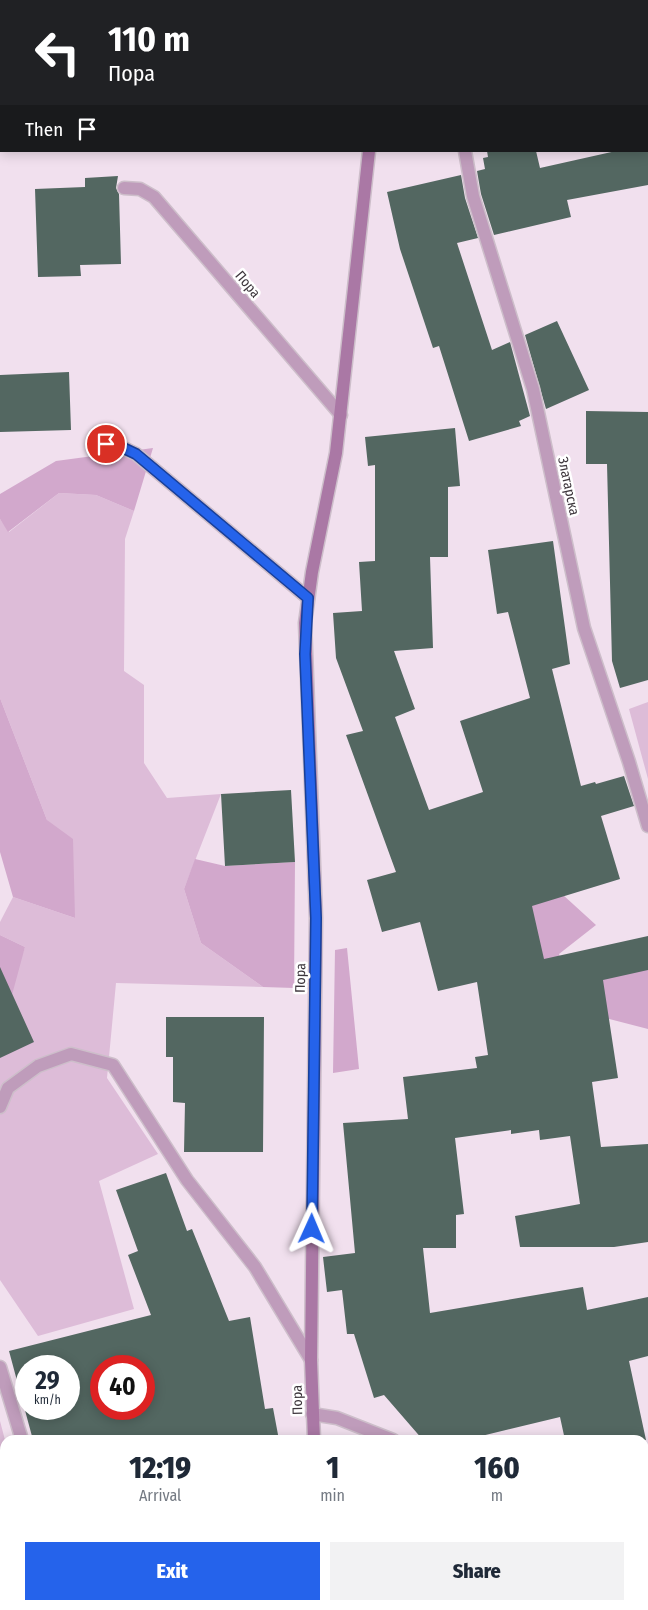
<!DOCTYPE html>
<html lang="en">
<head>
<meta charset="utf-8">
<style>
	:root { --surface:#fff; --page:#f2f2f3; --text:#1f2937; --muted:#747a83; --accent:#2563eb }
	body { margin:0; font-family:"Fira Sans Condensed",sans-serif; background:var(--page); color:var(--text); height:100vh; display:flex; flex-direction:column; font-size:19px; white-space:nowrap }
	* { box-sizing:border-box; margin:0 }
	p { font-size:16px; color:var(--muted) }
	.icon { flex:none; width:28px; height:28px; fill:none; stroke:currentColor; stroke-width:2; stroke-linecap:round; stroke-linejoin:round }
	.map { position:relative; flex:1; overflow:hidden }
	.drawer { position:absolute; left:0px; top:1435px; width:649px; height:175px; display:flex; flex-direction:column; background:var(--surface); border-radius:15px 15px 0 0; box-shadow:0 2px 12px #0003 }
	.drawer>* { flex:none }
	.banner { position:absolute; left:0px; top:0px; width:649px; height:152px; box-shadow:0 2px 12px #0003; background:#202124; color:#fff; overflow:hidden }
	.speed { position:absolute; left:15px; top:1355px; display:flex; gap:10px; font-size:25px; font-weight:700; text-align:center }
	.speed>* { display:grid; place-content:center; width:65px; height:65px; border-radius:50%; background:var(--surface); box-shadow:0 2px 12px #0003; line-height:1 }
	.speed small { font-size:12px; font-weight:400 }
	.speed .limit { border:8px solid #d22; background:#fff; color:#111 }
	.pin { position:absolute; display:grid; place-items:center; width:42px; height:42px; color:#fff; margin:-21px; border:2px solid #fff; border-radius:50%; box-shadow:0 1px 5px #0007 }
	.me { position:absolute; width:55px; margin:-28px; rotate:1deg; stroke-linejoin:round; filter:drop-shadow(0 0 4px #0008) }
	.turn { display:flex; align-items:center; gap:18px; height:105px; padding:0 25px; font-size:22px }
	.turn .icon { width:65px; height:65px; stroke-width:2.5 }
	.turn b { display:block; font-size:35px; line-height:42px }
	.then { display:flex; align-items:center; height:48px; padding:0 25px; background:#0003; gap:10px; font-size:19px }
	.eta { display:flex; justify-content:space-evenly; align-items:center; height:85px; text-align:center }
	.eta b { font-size:30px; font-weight:800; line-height:35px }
	.primary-button { display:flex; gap:10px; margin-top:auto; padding:10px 25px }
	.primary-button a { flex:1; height:58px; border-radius:0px; background:var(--accent); color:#fff; font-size:20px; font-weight:800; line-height:58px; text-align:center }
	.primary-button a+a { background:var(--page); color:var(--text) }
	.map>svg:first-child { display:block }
	.green { fill:#ddbcd8 }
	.forest { fill:#d2a8cc }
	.building { fill:#536761; fill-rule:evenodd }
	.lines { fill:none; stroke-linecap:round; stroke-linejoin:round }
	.lane-casing { stroke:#cdbeca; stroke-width:15 }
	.street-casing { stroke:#cdbeca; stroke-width:15 }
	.secondary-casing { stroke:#cdbeca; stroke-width:15 }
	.lane { stroke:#bf9cbb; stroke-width:12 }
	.street { stroke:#bf9cbb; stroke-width:12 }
	.secondary { stroke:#aa78a5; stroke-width:12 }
	.route-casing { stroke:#184099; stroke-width:12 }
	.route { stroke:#2563eb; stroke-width:9 }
	.labels { text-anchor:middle; stroke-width:5; stroke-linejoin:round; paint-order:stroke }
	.street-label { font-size:14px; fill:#3d363c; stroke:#fff }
</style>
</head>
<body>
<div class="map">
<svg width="648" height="1610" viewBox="0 0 648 1610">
	<rect width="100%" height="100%" fill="#f1e0ee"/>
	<!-- green -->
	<path class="green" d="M 59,493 L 96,495 L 134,511 L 125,539 L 124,671 L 144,685 L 144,763 L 167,798 L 221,794 L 184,889 L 201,943 L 263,987 L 116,983 L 107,1078 L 158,1154 L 99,1181 L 134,1309 L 38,1336 L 0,1280 L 0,1016 L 25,947 L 0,935 L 0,922 L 13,897 L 75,918 L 47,820 L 0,698 L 0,519 L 9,532 Z
		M 648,702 L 648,779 L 629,709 Z
		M 0,1421 L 5,1440 L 5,1605 L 151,1605 L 152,1610 L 0,1610 Z"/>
	<!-- forest -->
	<path class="forest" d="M 47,0 L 372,0 L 46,1 Z
		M 153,448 L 134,511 L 96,495 L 59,493 L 8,532 L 0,519 L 0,494 L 56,461 Z
		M 0,698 L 47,820 L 73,839 L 75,918 L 13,897 L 0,852 Z
		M 195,859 L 225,866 L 295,862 L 294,988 L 263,987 L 201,943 L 184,889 Z
		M 551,884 L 596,925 L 559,954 L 570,990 L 648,951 L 648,1029 L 590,1014 L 553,1017 L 526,910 Z
		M 0,935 L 25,947 L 6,1017 L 0,1016 Z
		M 347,948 L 359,1069 L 333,1073 L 335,950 Z"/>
	<!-- building -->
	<path class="building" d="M 487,151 L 536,151 L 540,168 L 616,151 L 648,151 L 648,185 L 567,200 L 571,217 L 494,235 L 481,194 L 477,171 L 485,169 L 483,158 L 488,157 Z
		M 461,175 L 465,198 L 478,238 L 457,243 L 492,350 L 510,342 L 530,416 L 519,421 L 521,426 L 469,441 L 439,346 L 433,348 L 400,249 L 387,192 Z
		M 118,176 L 116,188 L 119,194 L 121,264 L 80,265 L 81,276 L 38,277 L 35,189 L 85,187 L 85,178 Z
		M 557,321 L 589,390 L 546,409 L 525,335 Z
		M 69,372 L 71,430 L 0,432 L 0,375 Z
		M 586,411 L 648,412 L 648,680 L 620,688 L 612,661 L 607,464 L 586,464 Z
		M 455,428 L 460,486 L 448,487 L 448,557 L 430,557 L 433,648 L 394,651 L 415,709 L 395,717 L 429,810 L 483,792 L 460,721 L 530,698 L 508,612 L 497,614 L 488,550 L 553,541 L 570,664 L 552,669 L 581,786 L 595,782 L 596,784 L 624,776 L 634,806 L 601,816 L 620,879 L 532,906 L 544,959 L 648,936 L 648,970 L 603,980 L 618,1078 L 592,1082 L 601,1147 L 648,1144 L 648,1242 L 614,1247 L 520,1247 L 515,1216 L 580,1204 L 570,1136 L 540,1140 L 539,1130 L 511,1134 L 511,1130 L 455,1138 L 464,1214 L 456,1215 L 456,1248 L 423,1248 L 430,1313 L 583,1287 L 587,1310 L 648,1297 L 648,1356 L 629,1361 L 646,1440 L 565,1440 L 560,1417 L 465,1440 L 423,1440 L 384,1395 L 374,1398 L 354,1334 L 347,1334 L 342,1290 L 327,1292 L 323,1257 L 355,1253 L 343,1123 L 408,1119 L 403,1077 L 477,1068 L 475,1057 L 488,1055 L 477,982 L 438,991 L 420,922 L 382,932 L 367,880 L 396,872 L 346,735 L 363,731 L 336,658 L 333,613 L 362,611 L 359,562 L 375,561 L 375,465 L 368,466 L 365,437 Z
		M 291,790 L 295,862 L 225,866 L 221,794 Z
		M 0,967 L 34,1042 L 0,1058 Z
		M 166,1017 L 264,1017 L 263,1152 L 184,1152 L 185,1103 L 173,1102 L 173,1057 L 166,1057 Z
		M 166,1173 L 187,1231 L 192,1229 L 229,1321 L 250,1317 L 265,1409 L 273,1408 L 279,1440 L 33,1440 L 9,1351 L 151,1315 L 128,1255 L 138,1251 L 116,1190 ZM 26,1366 L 69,1366 L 69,1409 L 26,1409 ZM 101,1366 L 144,1366 L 144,1409 L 101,1409 Z"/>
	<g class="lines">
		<!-- lane casing -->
		<g class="lane-casing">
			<path id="lane" d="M 124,188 L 140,189 L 154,197 L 341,415
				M 95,443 L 117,445 L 136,454 L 308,598
				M 0,1367 L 22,1440"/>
		</g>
		<!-- street casing -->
		<g class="street-casing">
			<path id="street" d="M 397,0 L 401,1
				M 465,151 L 473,196 L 533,389 L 584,628 L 629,762 L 648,826
				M 0,1107 L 8,1088 L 38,1066 L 71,1054 L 113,1065 L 187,1180 L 255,1267 L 311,1360
				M 312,1414 L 337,1418 L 393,1440
				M 550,1605 L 553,1610"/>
		</g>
		<!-- secondary casing -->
		<g class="secondary-casing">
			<path id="secondary" d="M 389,1 L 389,0
				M 314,1440 L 311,1360 L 316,918 L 305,623 L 312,572 L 336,453 L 369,151
				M 331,1605 L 332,1610"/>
		</g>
		<!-- lane -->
		<use href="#lane" class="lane"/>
		<!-- street -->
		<use href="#street" class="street"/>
		<!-- secondary -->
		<use href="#secondary" class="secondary"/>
	</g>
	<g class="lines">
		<!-- route casing -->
		<g class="route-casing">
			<path id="route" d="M 106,444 L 117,445 L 136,454 L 308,598 L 305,654 L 316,918 L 312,1229"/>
		</g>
		<!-- route -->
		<use href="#route" class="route"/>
	</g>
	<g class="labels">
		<!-- street labels -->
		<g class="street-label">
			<text transform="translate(248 284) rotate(50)" y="5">Пора</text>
			<text transform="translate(569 486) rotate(78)" y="5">Златарска</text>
			<text transform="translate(300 978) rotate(-89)" y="5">Пора</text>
			<text transform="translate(297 1400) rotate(-91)" y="5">Пора</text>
		</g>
	</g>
</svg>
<div class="speed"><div>29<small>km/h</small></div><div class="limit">40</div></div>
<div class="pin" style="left:106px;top:444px;background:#d93025"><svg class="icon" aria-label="arrive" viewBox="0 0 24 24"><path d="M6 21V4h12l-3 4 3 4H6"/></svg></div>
<svg class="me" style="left:312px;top:1229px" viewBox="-20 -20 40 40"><path d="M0-17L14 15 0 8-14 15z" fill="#2563eb" stroke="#fff" stroke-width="4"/></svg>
<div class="banner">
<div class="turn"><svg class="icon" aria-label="left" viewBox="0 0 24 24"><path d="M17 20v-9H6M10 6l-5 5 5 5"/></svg><div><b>110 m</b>Пора</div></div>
<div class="then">Then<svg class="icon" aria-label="arrive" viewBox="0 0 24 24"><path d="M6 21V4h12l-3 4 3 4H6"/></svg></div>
</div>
<section class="drawer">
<div class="eta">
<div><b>12:19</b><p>Arrival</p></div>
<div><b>1</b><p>min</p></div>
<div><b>160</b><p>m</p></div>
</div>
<div class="primary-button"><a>Exit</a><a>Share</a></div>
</section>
</div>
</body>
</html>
